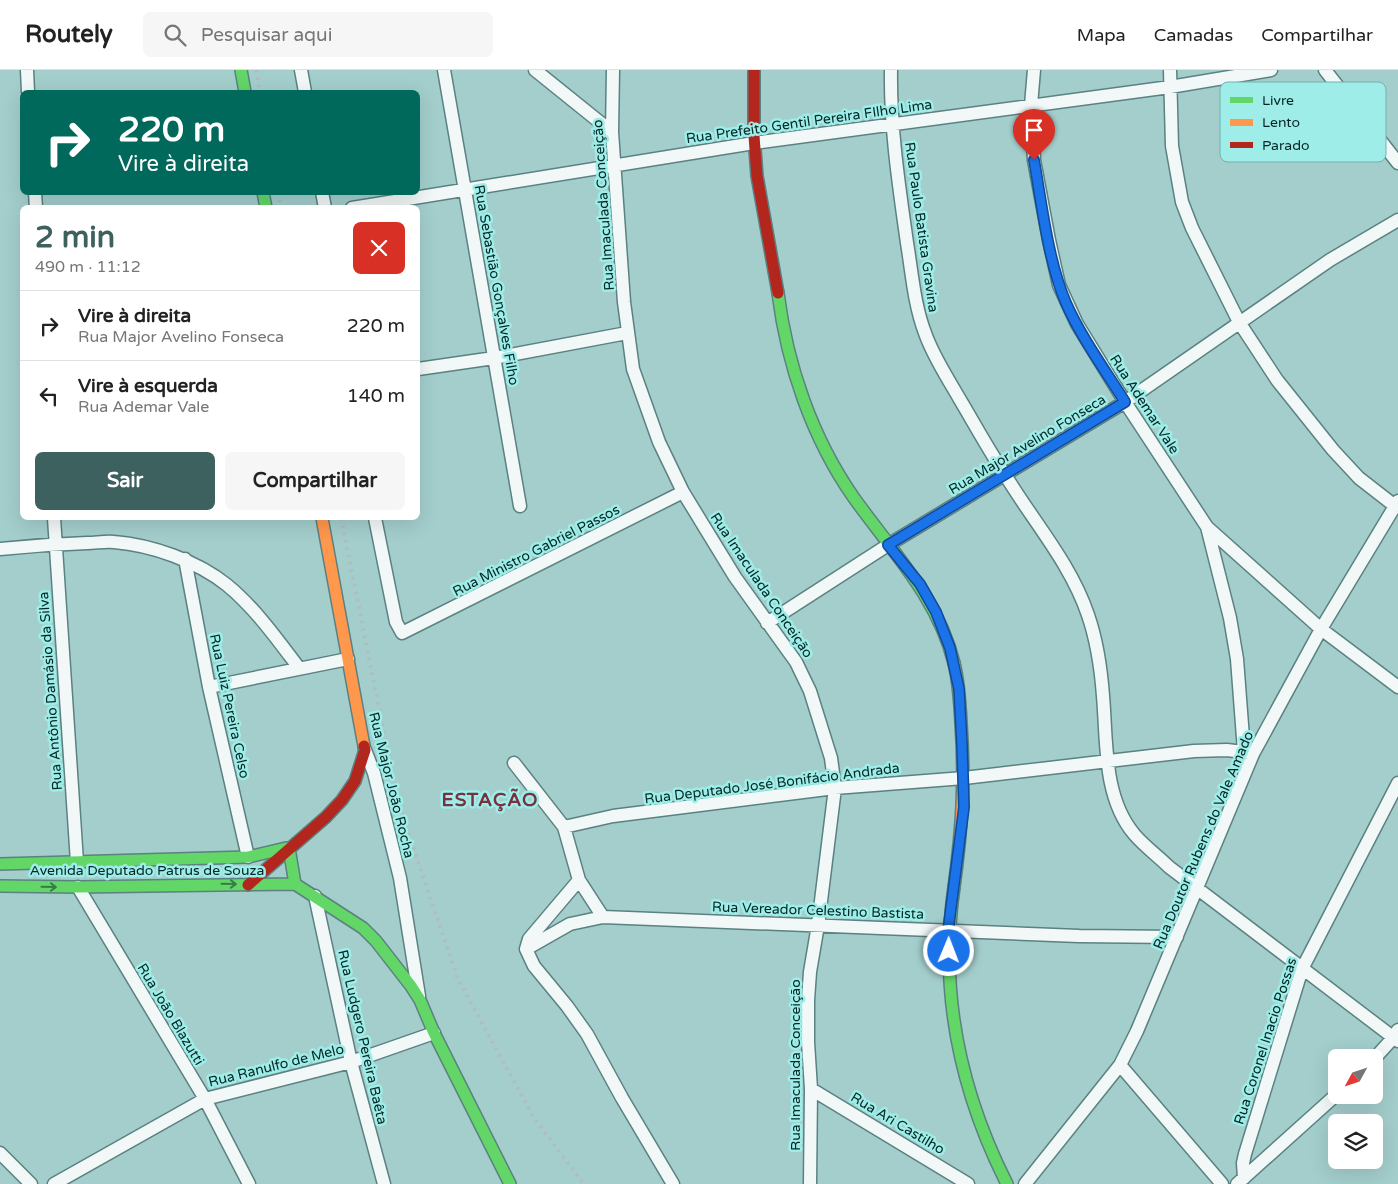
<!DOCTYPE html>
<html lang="pt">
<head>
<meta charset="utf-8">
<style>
	:root { --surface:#fff; --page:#f6f6f6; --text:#222; --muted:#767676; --line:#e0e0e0; --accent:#3c615f }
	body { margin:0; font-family:"Varela Round",sans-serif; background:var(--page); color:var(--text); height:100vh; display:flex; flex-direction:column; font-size:19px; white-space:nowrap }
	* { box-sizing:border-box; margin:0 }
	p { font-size:16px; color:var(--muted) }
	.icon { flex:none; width:28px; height:28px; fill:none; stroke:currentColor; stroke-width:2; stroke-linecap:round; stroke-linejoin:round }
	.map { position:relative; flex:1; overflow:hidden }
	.details { position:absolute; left:20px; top:135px; width:400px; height:315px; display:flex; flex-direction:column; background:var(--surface); border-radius:8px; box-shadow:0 5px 20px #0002 }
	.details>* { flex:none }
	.top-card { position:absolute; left:20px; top:20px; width:400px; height:105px; border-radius:8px; box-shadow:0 5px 20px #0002; background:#00695c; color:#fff; overflow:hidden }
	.needle { width:32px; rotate:230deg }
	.tools { position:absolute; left:1328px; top:979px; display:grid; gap:10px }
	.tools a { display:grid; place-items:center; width:55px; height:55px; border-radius:8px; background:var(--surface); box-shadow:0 5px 20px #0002; font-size:25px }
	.pin { position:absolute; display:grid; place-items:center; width:42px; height:42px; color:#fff; margin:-51px -21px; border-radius:50% 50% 50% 0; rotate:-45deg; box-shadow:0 0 5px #0007 }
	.pin .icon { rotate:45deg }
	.me { position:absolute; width:55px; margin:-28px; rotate:1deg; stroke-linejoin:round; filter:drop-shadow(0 0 4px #0008) }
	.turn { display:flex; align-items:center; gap:18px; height:105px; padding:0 15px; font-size:22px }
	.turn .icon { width:65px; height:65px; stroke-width:2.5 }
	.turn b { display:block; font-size:35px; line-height:42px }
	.round { display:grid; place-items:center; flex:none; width:52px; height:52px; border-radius:8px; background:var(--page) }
	.head { display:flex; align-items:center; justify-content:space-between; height:85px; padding:0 15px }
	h1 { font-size:30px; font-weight:800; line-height:38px; color:var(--accent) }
	.cta { display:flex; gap:10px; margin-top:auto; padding:10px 15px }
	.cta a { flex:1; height:58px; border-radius:8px; background:var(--accent); color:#fff; font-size:20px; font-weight:800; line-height:58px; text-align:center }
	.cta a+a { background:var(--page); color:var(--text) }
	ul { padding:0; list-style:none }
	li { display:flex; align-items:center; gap:15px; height:70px; padding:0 15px; border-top:1px solid var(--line) }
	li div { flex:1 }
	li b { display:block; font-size:19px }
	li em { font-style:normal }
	header { display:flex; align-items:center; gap:30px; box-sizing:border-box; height:70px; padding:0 25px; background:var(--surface); border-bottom:1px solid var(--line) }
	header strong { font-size:24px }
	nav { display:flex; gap:28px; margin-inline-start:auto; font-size:18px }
	.search { width:350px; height:45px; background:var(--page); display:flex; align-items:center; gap:12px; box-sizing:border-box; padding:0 18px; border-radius:8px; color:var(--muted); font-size:19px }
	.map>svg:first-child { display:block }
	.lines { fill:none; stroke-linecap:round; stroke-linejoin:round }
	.street-casing { stroke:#5b8180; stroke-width:15 }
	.fast-casing { stroke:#5b8180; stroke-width:14 }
	.slow-casing { stroke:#5b8180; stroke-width:14 }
	.jam-casing { stroke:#5b8180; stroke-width:14 }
	.street { stroke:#f1f8f7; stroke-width:12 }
	.fast { stroke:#63d668; stroke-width:11 }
	.slow { stroke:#ff974d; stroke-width:11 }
	.jam { stroke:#b3261e; stroke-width:11 }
	.rail { stroke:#b1bdbd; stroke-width:4; stroke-dasharray:2.5 5; stroke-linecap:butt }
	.oneway { stroke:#347e46 }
	.route-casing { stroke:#114b97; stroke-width:12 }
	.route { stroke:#1a73e8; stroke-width:9 }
	.labels { text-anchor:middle; stroke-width:5; stroke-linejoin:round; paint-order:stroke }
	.street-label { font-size:14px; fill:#042725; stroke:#9eede8 }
	.district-label { font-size:19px; font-weight:bold; letter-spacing:1px; fill:#78313f; stroke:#9eede8 }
	.key { fill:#9eede8; stroke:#70b2ae; stroke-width:1 }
	.key-label { font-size:14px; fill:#042725 }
</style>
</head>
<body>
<header>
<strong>Routely</strong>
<div class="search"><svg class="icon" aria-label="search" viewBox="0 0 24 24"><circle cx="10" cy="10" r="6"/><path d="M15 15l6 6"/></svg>Pesquisar aqui</div>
<nav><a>Mapa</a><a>Camadas</a><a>Compartilhar</a></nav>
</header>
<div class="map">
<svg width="1398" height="1114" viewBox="0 0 1398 1114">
	<rect width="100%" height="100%" fill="#a3cecc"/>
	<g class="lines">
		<!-- street casing -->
		<g class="street-casing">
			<path id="street" d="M 27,0 L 28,22
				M 301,0 L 305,22
				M 444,0 L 520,436
				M 535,0 L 612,62
				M 613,0 L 612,62 L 624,232 L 633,299 L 659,372 L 683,422 L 735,507 L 796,592 L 810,621 L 831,688 L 835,718 L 818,855 L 810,902 L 808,930 L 808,972 L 811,1019 L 810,1114
				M 891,0 C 890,58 899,116 907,173 C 912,203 914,234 925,263 C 933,286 947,307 959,328 C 974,353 988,379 1004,403 C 1032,450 1070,492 1088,545 C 1097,571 1101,599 1103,626 C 1107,672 1103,727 1134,764 C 1144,776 1158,786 1169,797 L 1398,971
				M 1034,0 L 1031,35 L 1034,90 L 1049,170 L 1059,215 L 1077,254 L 1125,332 L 1207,457 L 1230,548 L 1237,589 L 1244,681
				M 1170,0 L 1172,76 L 1182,132 L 1192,158 L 1239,252 L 1277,310 L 1333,380 L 1359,408 L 1395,436
				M 1325,0 L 1398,93
				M 35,122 L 36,138
				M 322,122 L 325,138
				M 352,138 L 754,73 L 1170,17 L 1271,0
				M 418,299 L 494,288 L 627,263
				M 54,448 L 77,792
				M 375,448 L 396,552 L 402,563 L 683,422
				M 1207,457 L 1321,559 L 1398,617
				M 0,479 C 29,476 58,474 87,473 C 96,473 105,471 114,472 C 152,475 197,491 227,515 C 255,538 277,569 299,598
				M 185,489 L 209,617 L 248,787
				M 767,553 L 888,475 L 1125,332 L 1330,190 L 1398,150
				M 209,617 L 348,589
				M 365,680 L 374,703 L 400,808 L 419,926
				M 514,693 L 564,757 L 579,810 L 603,847
				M 564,757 L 613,746 L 835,718 L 964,708 L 1194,681 L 1227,680 L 1251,683
				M 78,817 L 205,1029 L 249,1114
				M 315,826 L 351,992 L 384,1114
				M 526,879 L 570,854 L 603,847 L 1079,866 L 1177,867
				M 526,879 L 534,896 L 567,936 L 587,964 L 622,1028 L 673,1114
				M 526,879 L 529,869 L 579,810
				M 1374,989 L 1393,968 L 1398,960
				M 1120,995 L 1222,1114
				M 811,1019 L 968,1114
				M 0,1083 L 31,1114
				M 1244,1108 L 1243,1093 L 1245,1084 L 1302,899 L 1398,713
				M 54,1114 L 205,1029 L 351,992 L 434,963
				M 1025,1114 L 1120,995 L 1137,961 L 1253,684 L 1321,559 L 1398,431
				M 1237,1114 L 1336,1025"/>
		</g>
		<!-- fast casing -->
		<g class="fast-casing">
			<path id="fast" d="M 241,0 L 245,22
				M 263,122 L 266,138
				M 778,223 C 787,295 812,368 854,428 C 892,481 938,528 954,593
				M 289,778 L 295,814 L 363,858 L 376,871 L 411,916 L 420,930 L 434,963 L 510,1114
				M 0,794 L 248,787 L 286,778
				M 0,816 L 78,817 L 295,814
				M 954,817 C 939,921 960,1021 1007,1114"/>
		</g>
		<!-- slow casing -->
		<g class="slow-casing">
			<path id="slow" d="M 322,448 L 364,676
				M 954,593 C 959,613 960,633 961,653 C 965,712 962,759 954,817"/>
		</g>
		<!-- jam casing -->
		<g class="jam-casing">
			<path id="jam" d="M 754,0 L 754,66 L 757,106 L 778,223
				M 248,815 L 326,747 L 342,730 L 355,711 L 365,680 L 364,676"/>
		</g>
		<!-- street -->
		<use href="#street" class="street"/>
		<!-- fast -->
		<use href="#fast" class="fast"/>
		<!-- slow -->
		<use href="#slow" class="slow"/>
		<!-- jam -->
		<use href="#jam" class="jam"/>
		<!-- rail -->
		<path class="rail" d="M 256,0 L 260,22
			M 278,122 L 281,138
			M 341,448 L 398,733 L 458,909 L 534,1048 L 584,1114"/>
	</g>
	<!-- one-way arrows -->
	<defs><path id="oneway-shaft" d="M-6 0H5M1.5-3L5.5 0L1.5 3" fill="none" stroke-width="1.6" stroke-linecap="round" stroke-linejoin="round" transform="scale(1.25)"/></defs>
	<g class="oneway">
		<use href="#oneway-shaft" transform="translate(229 814) rotate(1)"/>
		<use href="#oneway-shaft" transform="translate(49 817) rotate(1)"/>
	</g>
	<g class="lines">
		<!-- route casing -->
		<g class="route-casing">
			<path id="route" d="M 949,881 L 948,861 L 964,737 L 962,675 L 959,619 L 950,578 L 936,542 L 920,514 L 888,475 L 1125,332 C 1105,300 1081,267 1066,233 C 1048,191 1042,135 1034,90"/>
		</g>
		<!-- route -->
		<use href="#route" class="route"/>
	</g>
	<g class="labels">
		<!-- street labels -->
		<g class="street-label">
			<text transform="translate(809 51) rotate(-8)" y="5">Rua Prefeito Gentil Pereira FIlho Lima</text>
			<text transform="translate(603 135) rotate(-94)" y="5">Rua Imaculada Conceição</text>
			<text transform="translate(922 157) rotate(82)" y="5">Rua Paulo Batista Gravina</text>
			<text transform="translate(497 215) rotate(80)" y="5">Rua Sebastião Gonçalves Filho</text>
			<text transform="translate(1145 334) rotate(57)" y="5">Rua Ademar Vale</text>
			<text transform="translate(1027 374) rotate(-31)" y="5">Rua Major Avelino Fonseca</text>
			<text transform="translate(536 480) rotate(-27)" y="5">Rua Ministro Gabriel Passos</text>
			<text transform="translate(762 515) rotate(56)" y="5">Rua Imaculada Conceição</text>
			<text transform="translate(50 621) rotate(-94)" y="5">Rua Antônio Damásio da Silva</text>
			<text transform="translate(230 636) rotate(78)" y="5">Rua Luiz Pereira Celso</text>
			<text transform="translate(772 713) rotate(-7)" y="5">Rua Deputado José Bonifácio Andrada</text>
			<text transform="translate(392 715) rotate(76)" y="5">Rua Major João Rocha</text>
			<text transform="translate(1203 770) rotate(-67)" y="5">Rua Doutor Rubens do Vale Amado</text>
			<text x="147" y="805">Avenida Deputado Patrus de Souza</text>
			<text transform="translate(818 840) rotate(2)" y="5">Rua Vereador Celestino Bastista</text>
			<text transform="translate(171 944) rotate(59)" y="5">Rua João Blazutti</text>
			<text transform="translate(363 967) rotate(77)" y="5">Rua Ludgero Pereira Baêta</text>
			<text transform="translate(1265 971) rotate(-72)" y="5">Rua Coronel Inacio Possas</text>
			<text transform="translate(276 995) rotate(-14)" y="5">Rua Ranulfo de Melo</text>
			<text transform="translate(795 995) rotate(-90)" y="5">Rua Imaculada Conceição</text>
			<text transform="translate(898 1053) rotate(31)" y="5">Rua Ari Castilho</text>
		</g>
		<!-- district labels -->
		<g class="district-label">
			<text x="490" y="736">ESTAÇÃO</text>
		</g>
	</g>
	<!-- legend -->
	<rect x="1220" y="12" width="166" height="80" rx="8" class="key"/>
	<rect x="1230" y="27" width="23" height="6" fill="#63d668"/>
	<rect x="1230" y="49" width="23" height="7" fill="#ff974d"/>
	<rect x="1230" y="72" width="23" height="6" fill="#b3261e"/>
	<g class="key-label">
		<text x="1262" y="35">Livre</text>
		<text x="1262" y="57">Lento</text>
		<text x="1262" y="80">Parado</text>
	</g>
</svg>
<div class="tools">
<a><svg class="needle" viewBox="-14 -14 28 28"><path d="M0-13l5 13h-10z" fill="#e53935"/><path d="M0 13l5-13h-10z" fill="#767676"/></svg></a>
<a><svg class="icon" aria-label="layers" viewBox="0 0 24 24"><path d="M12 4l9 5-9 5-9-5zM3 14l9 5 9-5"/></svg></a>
</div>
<div class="pin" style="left:1034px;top:90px;background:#d93025"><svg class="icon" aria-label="arrive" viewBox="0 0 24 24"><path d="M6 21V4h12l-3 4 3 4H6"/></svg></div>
<svg class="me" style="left:949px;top:881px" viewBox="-20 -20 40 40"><circle r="17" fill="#1a73e8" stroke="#fff" stroke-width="3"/><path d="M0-11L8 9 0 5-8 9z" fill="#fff"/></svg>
<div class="top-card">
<div class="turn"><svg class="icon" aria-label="right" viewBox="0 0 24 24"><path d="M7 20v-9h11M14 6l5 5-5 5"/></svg><div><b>220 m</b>Vire à direita</div></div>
</div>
<section class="details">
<div class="head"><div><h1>2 min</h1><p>490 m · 11:12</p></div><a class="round" style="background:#d93025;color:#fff"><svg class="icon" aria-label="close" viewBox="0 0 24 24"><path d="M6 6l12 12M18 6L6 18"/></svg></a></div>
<ul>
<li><svg class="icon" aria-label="right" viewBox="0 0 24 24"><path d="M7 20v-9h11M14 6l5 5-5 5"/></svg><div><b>Vire à direita</b><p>Rua Major Avelino Fonseca</p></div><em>220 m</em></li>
<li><svg class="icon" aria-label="left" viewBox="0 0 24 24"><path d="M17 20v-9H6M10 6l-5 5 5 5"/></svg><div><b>Vire à esquerda</b><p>Rua Ademar Vale</p></div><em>140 m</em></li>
</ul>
<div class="cta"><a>Sair</a><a>Compartilhar</a></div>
</section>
</div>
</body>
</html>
